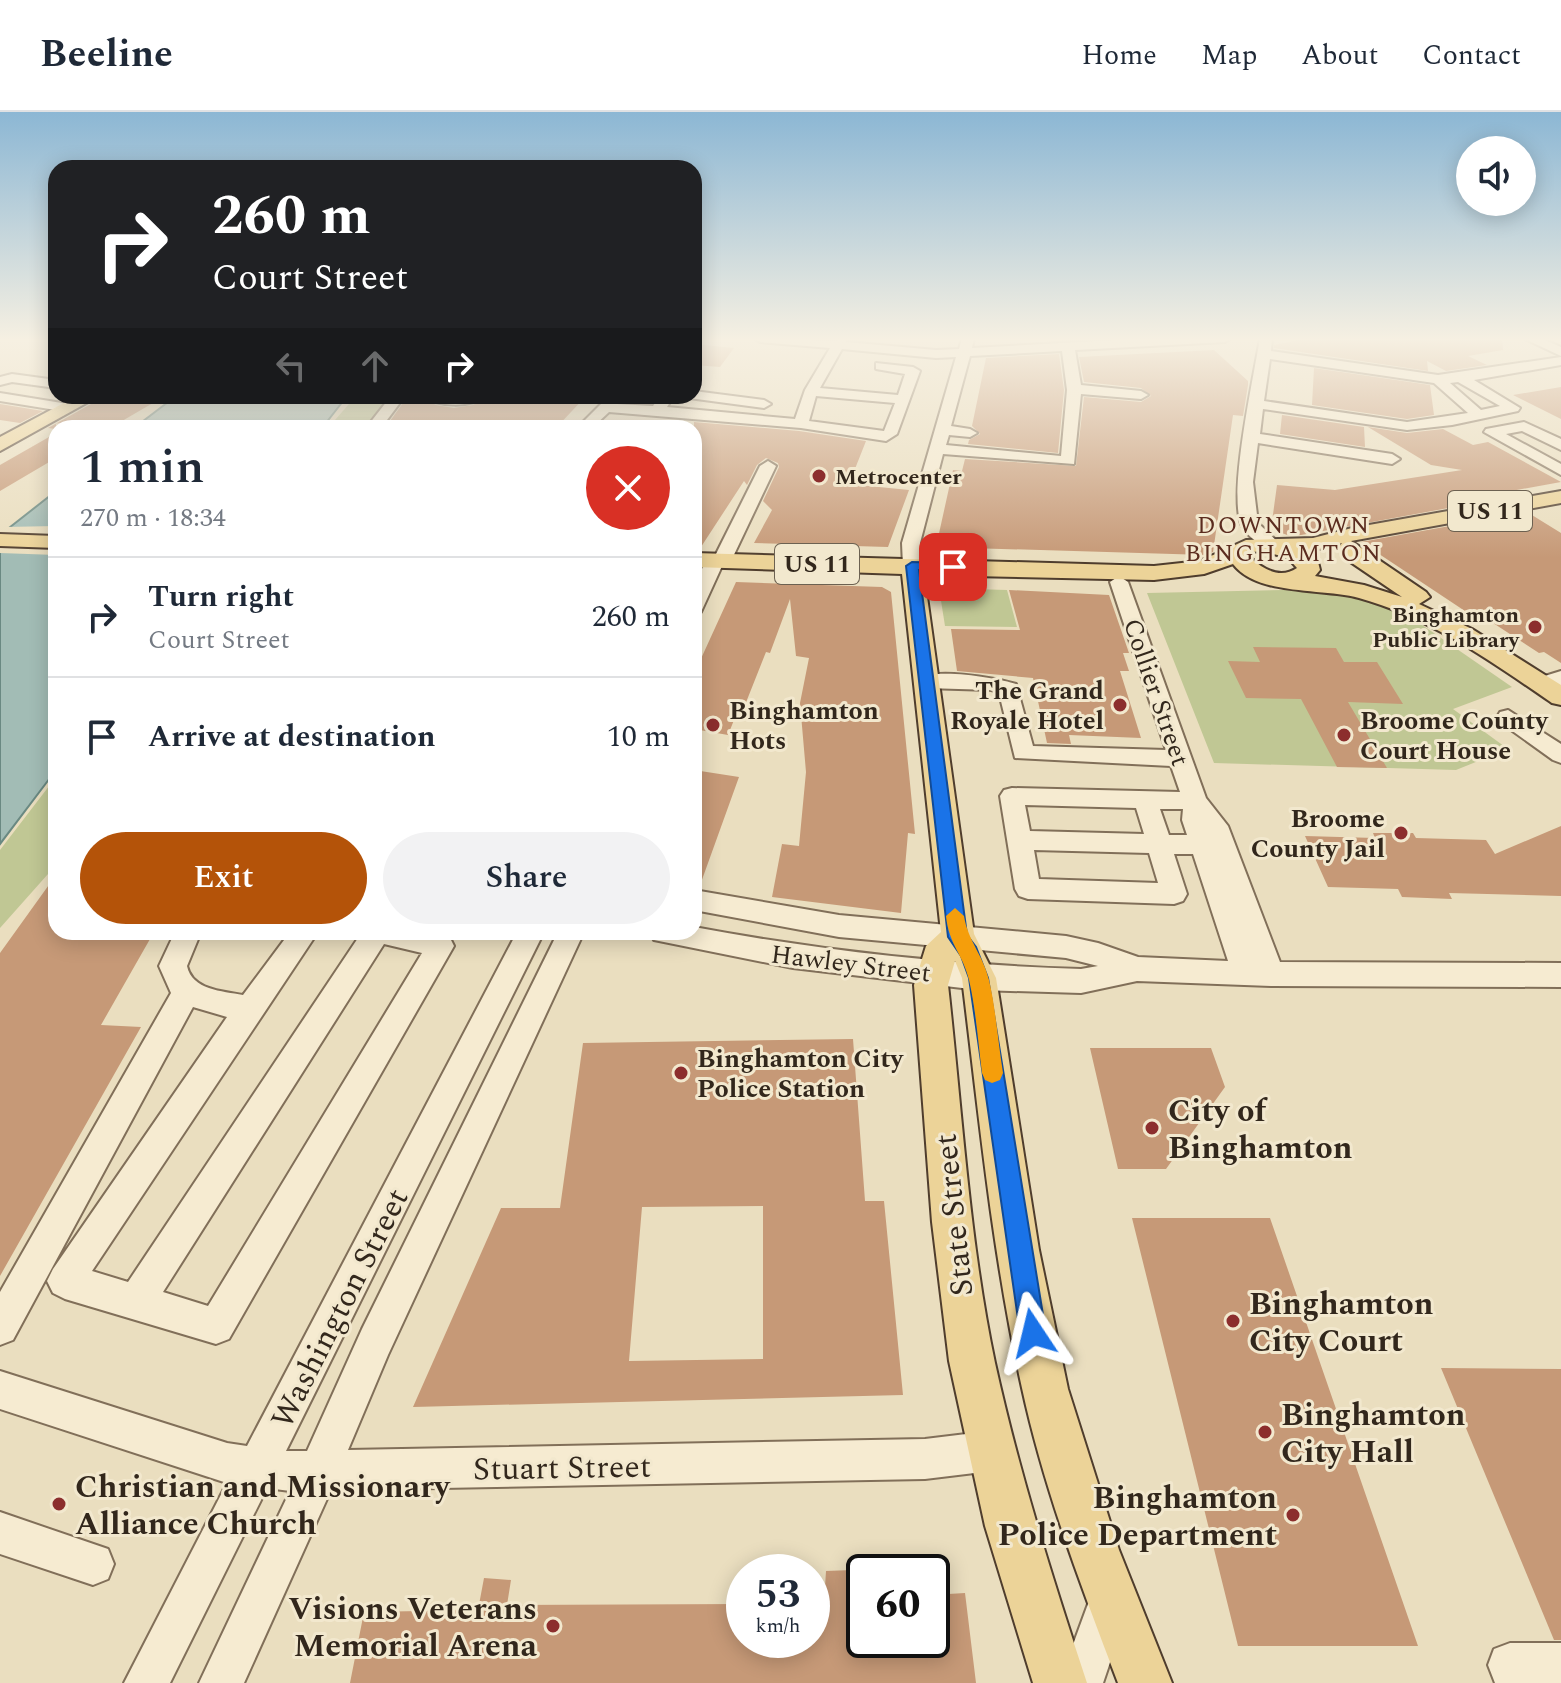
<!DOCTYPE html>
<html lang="en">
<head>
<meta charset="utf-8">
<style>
	:root { --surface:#fff; --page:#f2f2f3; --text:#1f2937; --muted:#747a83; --line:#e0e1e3; --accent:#b45309 }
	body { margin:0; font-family:Spectral,serif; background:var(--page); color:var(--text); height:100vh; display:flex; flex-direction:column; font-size:30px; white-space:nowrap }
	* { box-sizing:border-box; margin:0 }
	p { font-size:26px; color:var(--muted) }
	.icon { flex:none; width:44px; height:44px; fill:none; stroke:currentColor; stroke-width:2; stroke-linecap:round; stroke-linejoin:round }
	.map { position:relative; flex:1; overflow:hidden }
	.panel { position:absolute; left:48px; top:308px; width:654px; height:520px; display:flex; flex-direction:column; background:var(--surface); border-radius:24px; box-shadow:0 4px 20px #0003 }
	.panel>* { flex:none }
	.top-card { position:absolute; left:48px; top:48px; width:654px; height:244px; border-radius:24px; box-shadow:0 4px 20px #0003; background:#202124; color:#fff; overflow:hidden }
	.controls { position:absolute; left:1456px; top:24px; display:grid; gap:16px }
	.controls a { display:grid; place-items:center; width:80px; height:80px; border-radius:50%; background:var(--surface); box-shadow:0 4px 20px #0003; font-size:40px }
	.speed { position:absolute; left:726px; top:1442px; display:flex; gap:16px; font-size:40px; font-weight:700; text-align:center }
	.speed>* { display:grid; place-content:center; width:104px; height:104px; border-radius:50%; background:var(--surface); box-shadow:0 4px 20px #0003; line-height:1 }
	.speed small { font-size:20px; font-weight:400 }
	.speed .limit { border:4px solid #111; border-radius:12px; background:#fff; color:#111 }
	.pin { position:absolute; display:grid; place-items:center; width:68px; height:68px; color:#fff; margin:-34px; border-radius:16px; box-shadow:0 4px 12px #0006 }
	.me { position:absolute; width:88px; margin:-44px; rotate:350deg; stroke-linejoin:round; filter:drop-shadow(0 0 6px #0008) }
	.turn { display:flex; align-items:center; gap:28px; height:168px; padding:0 32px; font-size:36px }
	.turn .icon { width:104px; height:104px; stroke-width:2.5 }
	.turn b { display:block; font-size:56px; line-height:68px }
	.lanes { display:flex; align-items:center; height:76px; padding:0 32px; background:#0003; justify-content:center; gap:40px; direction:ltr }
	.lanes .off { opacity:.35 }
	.round { display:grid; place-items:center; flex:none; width:84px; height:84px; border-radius:42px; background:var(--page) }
	.summary { display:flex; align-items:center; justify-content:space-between; height:136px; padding:0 32px }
	h1 { font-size:48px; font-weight:600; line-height:60px }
	.action { display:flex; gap:16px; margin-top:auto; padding:16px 32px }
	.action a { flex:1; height:92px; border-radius:48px; background:var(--accent); color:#fff; font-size:32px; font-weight:600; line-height:92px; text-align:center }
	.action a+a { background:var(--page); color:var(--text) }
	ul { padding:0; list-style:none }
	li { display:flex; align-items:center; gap:24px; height:120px; padding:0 32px; border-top:2px solid var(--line) }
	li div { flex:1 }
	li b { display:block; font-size:30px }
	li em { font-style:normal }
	header { display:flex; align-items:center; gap:48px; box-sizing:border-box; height:112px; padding:0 40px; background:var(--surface); border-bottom:2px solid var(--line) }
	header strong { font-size:38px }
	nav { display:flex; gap:44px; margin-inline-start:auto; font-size:28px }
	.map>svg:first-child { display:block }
	.green { fill:#c0c794 }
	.water { fill:#a2bcb5; stroke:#6a8982; stroke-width:2 }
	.pier { fill:#eadebf }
	.building { fill:#c69977; fill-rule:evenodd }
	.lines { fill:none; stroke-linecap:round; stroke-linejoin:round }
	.minor-casing { stroke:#816f59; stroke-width:4 }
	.major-casing { stroke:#4f3d2d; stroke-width:4 }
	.minor { fill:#f6ebd1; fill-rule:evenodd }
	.major { fill:#ecd398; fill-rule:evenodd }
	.route { fill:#1a73e8; stroke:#114b97; stroke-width:2 }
	.slow { fill:#f59e0b }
	.poi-dot { fill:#8c2e2d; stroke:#f2e8ce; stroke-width:3 }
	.labels { text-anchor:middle; stroke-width:6; stroke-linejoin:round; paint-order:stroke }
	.far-poi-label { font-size:22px; font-weight:bold; fill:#32271c; stroke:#f2e8ce; text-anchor:start }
	.shield { fill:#f2e8ce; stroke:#6c6151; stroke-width:2 }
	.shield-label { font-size:24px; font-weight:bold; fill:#32271c }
	.far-neighbourhood-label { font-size:24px; letter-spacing:2px; fill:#5b2c1f; stroke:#f2e8ce }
	.poi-label { font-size:26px; font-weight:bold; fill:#32271c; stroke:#f2e8ce; text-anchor:start }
	.street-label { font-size:26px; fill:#32271c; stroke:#f2e8ce }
	.near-poi-label { font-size:32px; font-weight:bold; fill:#32271c; stroke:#f2e8ce; text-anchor:start }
	.near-street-label { font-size:32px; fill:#32271c; stroke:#f2e8ce }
</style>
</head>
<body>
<header>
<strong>Beeline</strong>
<nav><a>Home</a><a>Map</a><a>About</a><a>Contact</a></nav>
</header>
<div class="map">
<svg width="1561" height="1571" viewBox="0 0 1561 1571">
	<rect width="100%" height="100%" fill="#eadebf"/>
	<!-- green -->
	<path class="green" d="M 356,284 L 406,286 L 381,316 L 328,316 Z
		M 939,476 L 1007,478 L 1017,515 L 945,514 Z
		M 1284,478 L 1336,480 L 1399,497 L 1512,575 L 1453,597 L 1508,637 L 1456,658 L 1214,651 L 1147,481 Z
		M 56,665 L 56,753 L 0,816 L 0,738 Z"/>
	<!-- water -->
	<path class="water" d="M 176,284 L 347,284 L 322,316 L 134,316 Z
		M 56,379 L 56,658 L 0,732 L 0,423 Z"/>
	<!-- pier -->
	<path class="pier" d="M 56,414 L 56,443 L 0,441 L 0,418 L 4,415 Z"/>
	<!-- building -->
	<path class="building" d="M 1309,226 L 1502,226 L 1503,238 L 1468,244 L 1487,253 L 1446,259 L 1427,249 L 1428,259 L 1274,236 L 1274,233 Z
		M 694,232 L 734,236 L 720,255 L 694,253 Z
		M 1214,238 L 1248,269 L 1248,273 L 1243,304 L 1233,303 L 1213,440 L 1206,443 L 936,435 L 953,358 L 962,359 L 965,347 L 1076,354 L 1084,285 L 1141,290 L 1151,284 L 1141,276 L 1084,270 L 1079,245 Z
		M 1059,242 L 1064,278 L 1058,341 L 968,332 L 969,328 L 980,322 L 972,314 L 986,246 Z
		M 1314,256 L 1430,273 L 1434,303 L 1407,307 L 1312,293 Z
		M 1561,275 L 1561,307 L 1513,283 Z
		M 120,284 L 165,284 L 110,316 L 56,311 L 56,317 L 48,316 L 100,287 L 113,288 Z
		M 408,284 L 419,284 L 436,293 L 454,296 L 473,293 L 490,284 L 586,284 L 556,316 L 385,316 Z
		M 0,292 L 43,299 L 20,311 L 0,308 Z
		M 1282,303 L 1364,315 L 1365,335 L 1280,322 Z
		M 694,310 L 799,319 L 866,329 L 849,372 L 909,378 L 888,435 L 754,431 L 772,398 L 763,389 L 779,355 L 778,351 L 766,346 L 757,353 L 747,373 L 744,369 L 699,438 L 694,438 Z
		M 1368,315 L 1407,321 L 1443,317 L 1473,333 L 1488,330 L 1561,370 L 1495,382 L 1503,386 L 1301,423 L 1290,424 L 1271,417 L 1277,373 L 1335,378 L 1462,358 L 1431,353 Z
		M 56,321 L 56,346 L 0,379 L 0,353 Z
		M 1527,400 L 1561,421 L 1561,551 L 1544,540 L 1539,541 L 1490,509 L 1483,511 L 1361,430 Z
		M 736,470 L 882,475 L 891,480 L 915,722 L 908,721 L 901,801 L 772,785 L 782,732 L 799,734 L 806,660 L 800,591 L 809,546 L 796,544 L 790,487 L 770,541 L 766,540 L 743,598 L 738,598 L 728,623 L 694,617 L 694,562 Z
		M 1009,478 L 1109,483 L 1129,541 L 1123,541 L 1129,559 L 1120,559 L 1141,626 L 1069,623 L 1071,632 L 1047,631 L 1033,566 L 957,559 L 951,517 L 1020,518 Z
		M 1253,535 L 1336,536 L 1344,550 L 1377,550 L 1403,592 L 1348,590 L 1387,656 L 1337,655 L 1301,587 L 1246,586 L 1228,549 L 1260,550 Z
		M 694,658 L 739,665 L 699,776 L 694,775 Z
		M 1561,714 L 1561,784 L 1449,781 L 1452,787 L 1402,785 L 1398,777 L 1328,775 L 1305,724 L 1375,726 L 1373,721 L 1413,721 L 1416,726 L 1486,728 L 1495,742 Z
		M 56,763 L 56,820 L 154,820 L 101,913 L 141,915 L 0,1164 L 0,841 Z
		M 853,927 L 865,1089 L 884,1089 L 903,1283 L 413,1295 L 501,1096 L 560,1096 L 583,931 ZM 763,1094 L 763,1247 L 629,1249 L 642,1095 Z
		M 1090,936 L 1211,936 L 1225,975 L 1166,1057 L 1118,1057 Z
		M 1132,1106 L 1270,1106 L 1418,1534 L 1238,1534 Z
		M 1441,1256 L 1561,1257 L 1561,1528 L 1554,1528 Z
		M 852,1458 L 855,1487 L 864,1487 L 864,1528 L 932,1528 L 932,1483 L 965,1481 L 976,1571 L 350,1571 L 364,1500 L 478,1498 L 484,1466 L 511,1468 L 507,1493 L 744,1492 L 744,1528 L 812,1528 L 812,1491 L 824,1491 L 826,1459 Z"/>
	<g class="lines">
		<!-- minor casing -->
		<g class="minor-casing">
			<path id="minor" d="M 754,226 L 834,229 L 848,226 L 846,230 L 936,238 L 959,237 L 962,226 L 974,226 L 972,236 L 1152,226 L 1231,226 L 1225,230 L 1075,238 L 1081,273 L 1141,279 L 1148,283 L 1141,287 L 1081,282 L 1074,352 L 943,342 L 920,431 L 921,454 L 912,459 L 903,454 L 902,431 L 956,245 L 936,246 L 842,237 L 820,276 L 898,283 L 905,262 L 876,257 L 876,251 L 913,255 L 920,259 L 897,322 L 886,329 L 801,316 L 609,300 L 592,316 L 577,316 L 609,284 L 624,284 L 617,292 L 653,294 L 660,284 L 674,284 L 667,295 L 795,307 L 805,278 L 830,236 L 760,230 ZM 1062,239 L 1067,278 L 1061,344 L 946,333 L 949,323 L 970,325 L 977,321 L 970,317 L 951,314 L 970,244 ZM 816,284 L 895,291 L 884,319 L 809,309 Z
				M 1260,226 L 1272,226 L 1271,239 L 1438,263 L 1561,245 L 1561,253 L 1474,268 L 1520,296 L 1518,299 L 1452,313 L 1407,318 L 1263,297 L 1260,322 L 1392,342 L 1400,347 L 1392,352 L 1258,331 L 1253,370 L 1258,411 L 1280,432 L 1271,437 C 1262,435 1246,423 1242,414 C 1227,384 1254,264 1260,226 ZM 1270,247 L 1434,271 L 1468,301 L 1407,310 L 1264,289 ZM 1458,270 L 1500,294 L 1481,298 L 1450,271 Z
				M 1523,226 L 1540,226 L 1561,235 L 1561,244 Z
				M 12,262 L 56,268 L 56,276 L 12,270 L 0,273 L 0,265 Z
				M 694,279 L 764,288 L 771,292 L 764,296 L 689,286 L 688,284 L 694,284 Z
				M 0,281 L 68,292 L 75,296 L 68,300 L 0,289 Z
				M 391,284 L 405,284 L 381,316 L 366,316 Z
				M 422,284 L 487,284 C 471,296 438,295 422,284 Z
				M 1524,310 L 1561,327 L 1561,338 L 1522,319 L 1506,322 L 1561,352 L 1561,363 L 1484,320 L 1486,317 Z
				M 768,349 L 776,354 L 731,449 L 722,454 L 701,500 L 694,502 L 694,478 L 705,449 L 715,444 L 760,354 Z
				M 1119,464 L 1128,470 L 1206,686 L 1228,714 L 1280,850 L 1561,851 L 1561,875 L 1271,874 L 1137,869 L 1081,881 L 979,878 L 793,856 L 654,828 L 650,820 L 694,820 L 694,815 C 822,839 950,853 1081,857 L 1098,854 L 1066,846 L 839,825 L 694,798 L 694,778 L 839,803 L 1066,824 L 1098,831 L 1138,845 L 1228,849 L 1193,742 L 1174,742 L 1187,782 L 1183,789 L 1174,792 L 1028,787 L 1019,784 L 1015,777 L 1000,684 L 1004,678 L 1012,676 L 1180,680 L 1171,654 L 1015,646 L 999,581 L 991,578 L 926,576 L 916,569 C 928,554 998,566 1016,572 L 1033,634 L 1166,638 L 1110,470 ZM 1025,693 L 1136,696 L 1144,722 L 1030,719 ZM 1160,697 L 1183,697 L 1182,708 L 1187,723 L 1169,723 ZM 1034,738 L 1149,741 L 1158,771 L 1039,767 Z
				M 1561,559 L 1561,573 L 1542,579 L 1532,572 L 1535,567 Z
				M 1508,598 L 1561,632 L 1561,651 L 1553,648 L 1500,610 L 1497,605 L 1500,600 Z
				M 175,820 L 201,820 L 187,854 C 192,878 222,879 243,883 L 290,820 L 318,820 L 92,1159 L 128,1170 L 362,820 L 428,820 L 450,826 L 454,834 L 229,1227 L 216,1232 L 65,1187 L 53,1181 L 47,1169 L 53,1157 L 227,905 L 193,895 L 13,1228 L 0,1233 L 0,1180 L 171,881 L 159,854 ZM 384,832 L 422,841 L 208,1194 L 163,1180 Z
				M 517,820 L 544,820 L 286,1339 L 307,1339 L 362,1217 L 558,820 L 584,820 L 388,1243 L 348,1338 L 925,1327 L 991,1319 L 1005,1325 L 1011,1339 L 1005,1353 L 991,1359 L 925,1367 L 331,1378 L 244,1571 L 199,1571 L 290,1379 L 267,1376 L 170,1571 L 124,1571 L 227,1371 L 0,1297 L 0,1259 L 227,1331 L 247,1334 Z
				M 0,1400 L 108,1437 L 114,1452 L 108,1467 L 93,1473 L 0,1442 Z
				M 1110,1467 L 1125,1473 L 1131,1488 L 1103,1571 L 1059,1571 L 1095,1473 Z
				M 1510,1531 L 1561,1531 L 1561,1571 L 1495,1571 L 1488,1553 L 1494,1537 Z"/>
		</g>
		<!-- major casing -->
		<g class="major-casing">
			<path id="major" d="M 77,284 L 99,284 L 0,339 L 0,325 Z
				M 1561,379 L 1561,391 L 1351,429 L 1426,480 L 1430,485 L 1419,492 L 1472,517 L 1561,573 L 1561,593 L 1552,591 C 1492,550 1431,506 1359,486 C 1322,476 1257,484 1233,452 L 1204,462 L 1154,468 L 924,463 L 974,822 L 996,866 L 1039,1138 L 1068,1277 L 1119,1438 L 1172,1571 L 1118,1571 C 1081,1474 1044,1377 1022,1276 C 992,1141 979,1003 962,866 L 955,849 L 948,873 C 962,998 969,1128 995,1251 C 1019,1360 1052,1465 1087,1571 L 1033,1571 L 985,1414 L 949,1249 L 932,1110 L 914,873 L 926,834 L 941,820 L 902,462 L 694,455 L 694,441 L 1154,454 L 1200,449 L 1246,428 L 1313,426 L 1352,416 ZM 1342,431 L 1339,435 L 1349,449 L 1402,485 L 1364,473 L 1315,464 L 1320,458 L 1318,450 L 1308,440 ZM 1263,439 L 1288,446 L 1297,456 C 1281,467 1264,458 1251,446 L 1252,440 Z
				M 0,422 L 56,424 L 56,436 L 0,434 Z"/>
		</g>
		<!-- minor -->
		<use href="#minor" class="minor"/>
		<!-- major -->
		<use href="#major" class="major"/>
	</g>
	<!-- sky -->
	<linearGradient id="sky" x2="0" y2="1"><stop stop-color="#8cb7d4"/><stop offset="0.51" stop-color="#f6f0e2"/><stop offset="1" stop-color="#f6f0e2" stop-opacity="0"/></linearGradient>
	<rect width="1561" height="446" fill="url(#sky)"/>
	<!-- route -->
	<path class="route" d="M 912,450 L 953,451 L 959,455 L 953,459 L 919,458 L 967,823 L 976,835 L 988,866 L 1046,1221 L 1042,1230 L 1033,1234 L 1024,1230 L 1020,1221 L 969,866 L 961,844 L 948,825 L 906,454 Z"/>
	<!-- slow -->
	<path class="slow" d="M 955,796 L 964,804 C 968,829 983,843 989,868 C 996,898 998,930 1003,961 L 1000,968 L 992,971 L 985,968 L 982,961 C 978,930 976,898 969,868 C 963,842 949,833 946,804 Z"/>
	<!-- markers -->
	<g class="poi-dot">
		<circle cx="819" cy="364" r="8"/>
		<circle cx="1535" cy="515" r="8"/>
		<circle cx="1120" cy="593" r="8"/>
		<circle cx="713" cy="613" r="8"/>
		<circle cx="1344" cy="623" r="8"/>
		<circle cx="1401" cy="721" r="8"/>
		<circle cx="681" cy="961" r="8"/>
		<circle cx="1152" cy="1016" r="8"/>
		<circle cx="1233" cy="1209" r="8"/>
		<circle cx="1265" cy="1320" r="8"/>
		<circle cx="59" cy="1392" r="8"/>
		<circle cx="1293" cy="1403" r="8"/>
		<circle cx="553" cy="1514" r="8"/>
	</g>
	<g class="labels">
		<!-- far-poi labels -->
		<g class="far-poi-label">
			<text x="835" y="372">Metrocenter</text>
			<text x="1519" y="510" text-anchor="end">Binghamton<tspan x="1519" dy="25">Public Library</tspan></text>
		</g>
		<!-- shield labels -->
		<g class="shield">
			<rect x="1448" y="379" width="84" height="40" rx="6"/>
			<rect x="775" y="432" width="84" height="40" rx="6"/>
		</g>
		<g class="shield-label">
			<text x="1490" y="407">US 11</text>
			<text x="817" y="460">US 11</text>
		</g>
		<!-- far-neighbourhood labels -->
		<g class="far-neighbourhood-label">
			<text x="1284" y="421">DOWNTOWN<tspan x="1284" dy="28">BINGHAMTON</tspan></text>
		</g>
		<!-- poi labels -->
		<g class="poi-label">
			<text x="1104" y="587" text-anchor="end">The Grand<tspan x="1104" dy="30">Royale Hotel</tspan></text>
			<text x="729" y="607">Binghamton<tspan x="729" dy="30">Hots</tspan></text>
			<text x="1360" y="617">Broome County<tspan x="1360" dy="30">Court House</tspan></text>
			<text x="1385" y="715" text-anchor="end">Broome<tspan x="1385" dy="30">County Jail</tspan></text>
			<text x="697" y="955">Binghamton City<tspan x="697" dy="30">Police Station</tspan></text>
		</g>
		<!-- street labels -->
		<g class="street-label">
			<text transform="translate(1157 580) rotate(71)" y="9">Collier Street</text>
			<text transform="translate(851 851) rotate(7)" y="9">Hawley Street</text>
		</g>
		<!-- near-poi labels -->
		<g class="near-poi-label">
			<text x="1168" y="1009">City of<tspan x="1168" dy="37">Binghamton</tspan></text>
			<text x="1249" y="1202">Binghamton<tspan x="1249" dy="37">City Court</tspan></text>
			<text x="1281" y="1313">Binghamton<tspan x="1281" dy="37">City Hall</tspan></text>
			<text x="75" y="1385">Christian and Missionary<tspan x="75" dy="37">Alliance Church</tspan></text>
			<text x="1277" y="1396" text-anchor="end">Binghamton<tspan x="1277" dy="37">Police Department</tspan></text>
			<text x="537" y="1507" text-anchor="end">Visions Veterans<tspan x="537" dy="37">Memorial Arena</tspan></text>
		</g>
		<!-- near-street labels -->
		<g class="near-street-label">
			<text transform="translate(953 1103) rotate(-96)" y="11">State Street</text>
			<text transform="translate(339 1196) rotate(-63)" y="11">Washington Street</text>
			<text transform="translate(562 1355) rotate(-1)" y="11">Stuart Street</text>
		</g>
	</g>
</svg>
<div class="controls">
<a><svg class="icon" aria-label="sound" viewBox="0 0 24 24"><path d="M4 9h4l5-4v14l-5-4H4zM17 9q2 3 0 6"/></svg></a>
</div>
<div class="speed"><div>53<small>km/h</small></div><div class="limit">60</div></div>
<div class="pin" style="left:953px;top:455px;background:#d93025"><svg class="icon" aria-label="arrive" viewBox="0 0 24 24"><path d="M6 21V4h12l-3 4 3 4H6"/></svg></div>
<svg class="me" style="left:1033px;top:1221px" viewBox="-20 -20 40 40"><path d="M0-17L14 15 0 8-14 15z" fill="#1a73e8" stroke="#fff" stroke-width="4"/></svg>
<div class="top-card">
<div class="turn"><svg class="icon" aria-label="right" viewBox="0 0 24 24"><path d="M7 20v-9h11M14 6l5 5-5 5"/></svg><div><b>260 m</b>Court Street</div></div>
<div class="lanes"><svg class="icon off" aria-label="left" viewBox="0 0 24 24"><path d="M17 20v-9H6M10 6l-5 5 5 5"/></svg><svg class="icon off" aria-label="ahead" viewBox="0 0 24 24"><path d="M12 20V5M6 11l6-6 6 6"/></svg><svg class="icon" aria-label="right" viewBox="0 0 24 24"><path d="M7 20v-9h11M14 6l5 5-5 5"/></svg></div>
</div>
<section class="panel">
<div class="summary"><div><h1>1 min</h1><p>270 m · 18:34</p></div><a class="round" style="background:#d93025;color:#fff"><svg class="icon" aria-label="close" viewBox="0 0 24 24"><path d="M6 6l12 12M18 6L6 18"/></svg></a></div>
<ul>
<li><svg class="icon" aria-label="right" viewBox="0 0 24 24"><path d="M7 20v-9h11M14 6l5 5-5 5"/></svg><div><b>Turn right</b><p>Court Street</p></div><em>260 m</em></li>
<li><svg class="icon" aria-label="arrive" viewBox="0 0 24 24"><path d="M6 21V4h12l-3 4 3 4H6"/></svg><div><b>Arrive at destination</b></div><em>10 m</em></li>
</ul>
<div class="action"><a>Exit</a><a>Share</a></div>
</section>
</div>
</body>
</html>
